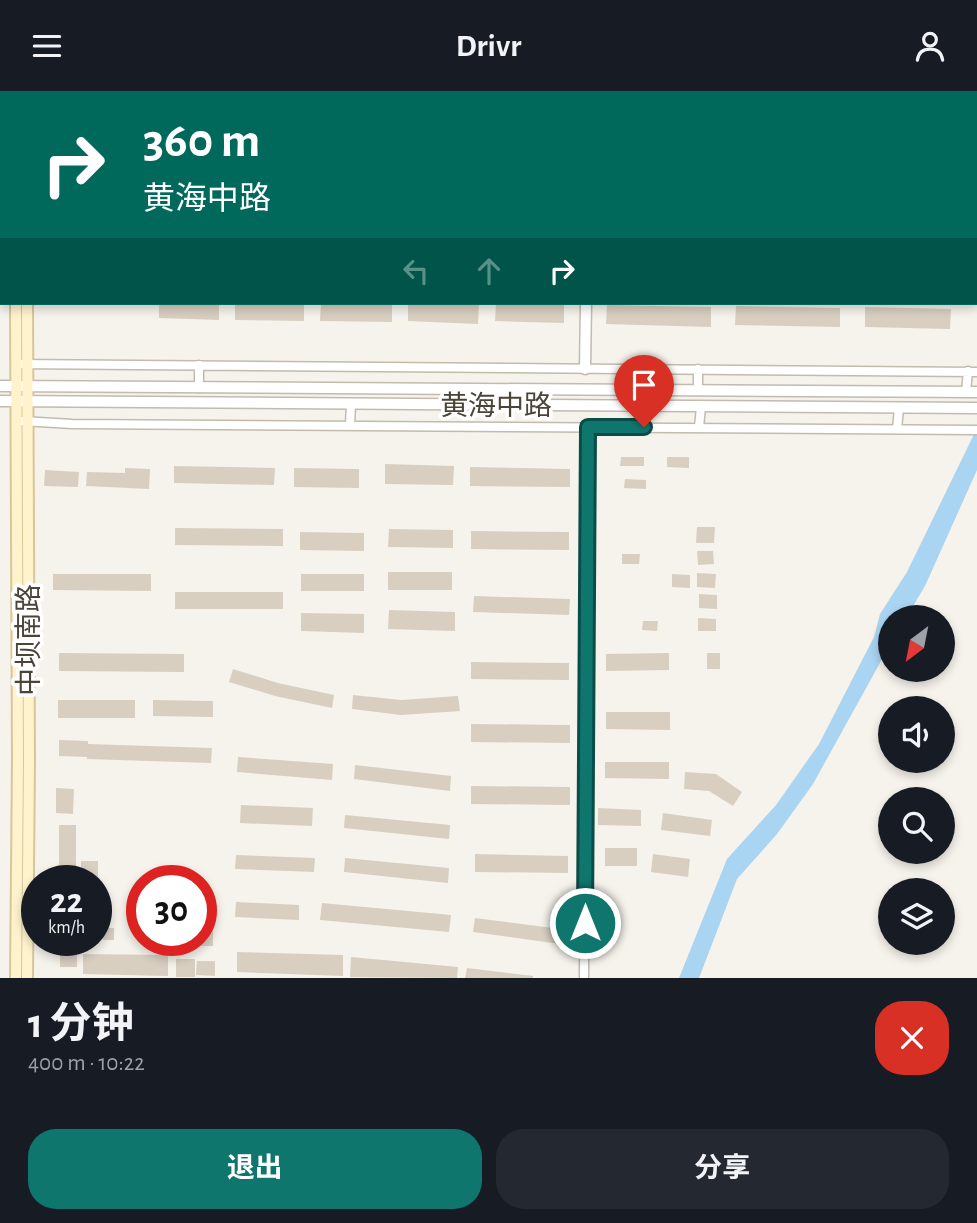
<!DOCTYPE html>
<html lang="zh">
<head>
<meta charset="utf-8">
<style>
	:root { --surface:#171b24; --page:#242831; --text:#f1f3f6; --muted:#9ea1a6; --accent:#0f766e }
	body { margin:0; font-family:"Alegreya Sans","Noto Sans SC",sans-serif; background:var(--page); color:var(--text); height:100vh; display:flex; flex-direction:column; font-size:26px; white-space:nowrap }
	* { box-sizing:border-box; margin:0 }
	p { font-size:23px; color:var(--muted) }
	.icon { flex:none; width:38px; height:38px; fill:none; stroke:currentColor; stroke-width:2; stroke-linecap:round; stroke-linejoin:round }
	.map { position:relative; height:887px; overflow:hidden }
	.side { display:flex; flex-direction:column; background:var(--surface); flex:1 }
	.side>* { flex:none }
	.guide { position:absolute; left:0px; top:0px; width:978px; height:214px; box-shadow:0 4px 10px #0003; background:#00695c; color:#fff; overflow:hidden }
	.needle { width:46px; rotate:212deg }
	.fabs { position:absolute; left:878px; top:514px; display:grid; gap:14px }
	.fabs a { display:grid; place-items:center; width:77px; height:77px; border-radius:50%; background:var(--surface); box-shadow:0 4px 10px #0003; font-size:35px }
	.speed { position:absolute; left:21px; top:774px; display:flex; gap:14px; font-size:35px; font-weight:700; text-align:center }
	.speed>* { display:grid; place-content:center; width:91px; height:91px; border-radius:50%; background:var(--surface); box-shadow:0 4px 10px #0003; line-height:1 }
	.speed small { font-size:18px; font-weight:400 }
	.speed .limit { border:10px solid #d22; background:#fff; color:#111 }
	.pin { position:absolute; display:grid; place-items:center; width:60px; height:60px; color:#fff; margin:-72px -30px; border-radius:50% 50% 50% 0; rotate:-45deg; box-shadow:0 0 7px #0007 }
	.pin .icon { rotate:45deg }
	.me { position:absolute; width:77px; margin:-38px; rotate:0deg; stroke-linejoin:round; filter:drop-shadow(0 0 5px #0008) }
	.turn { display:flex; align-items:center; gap:24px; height:147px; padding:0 28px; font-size:32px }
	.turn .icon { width:91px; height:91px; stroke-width:2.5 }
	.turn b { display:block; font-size:49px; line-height:60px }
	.lanes { display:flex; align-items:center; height:66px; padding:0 28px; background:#0003; justify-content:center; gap:35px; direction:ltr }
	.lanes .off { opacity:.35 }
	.round { display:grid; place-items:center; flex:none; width:74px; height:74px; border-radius:28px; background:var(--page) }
	.head { display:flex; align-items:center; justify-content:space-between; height:119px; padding:0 28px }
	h1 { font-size:42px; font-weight:700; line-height:52px }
	.button { display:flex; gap:14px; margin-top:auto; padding:14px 28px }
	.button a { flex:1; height:80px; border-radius:28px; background:var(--accent); color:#fff; font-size:28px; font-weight:700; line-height:80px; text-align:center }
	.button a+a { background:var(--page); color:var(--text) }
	header { display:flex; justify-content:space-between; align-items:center; height:91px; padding:0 28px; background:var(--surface); font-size:32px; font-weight:700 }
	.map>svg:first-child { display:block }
	.water { fill:#a9d4f2 }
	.building { fill:#d8cfc1 }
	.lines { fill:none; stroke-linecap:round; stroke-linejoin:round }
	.minor-casing { stroke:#c2bbae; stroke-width:11 }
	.tertiary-casing { stroke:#c2bbae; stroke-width:13 }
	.secondary-casing { stroke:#d6c79b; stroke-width:14 }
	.minor { stroke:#fff; stroke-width:8 }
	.tertiary { stroke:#fff; stroke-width:10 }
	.secondary { stroke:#fff3cd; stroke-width:10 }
	.route-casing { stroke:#0a4d48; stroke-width:18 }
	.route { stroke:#0f766e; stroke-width:12 }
	.labels { text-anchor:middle; stroke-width:7; stroke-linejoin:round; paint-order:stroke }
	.street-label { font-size:28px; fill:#4b4439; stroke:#fff }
</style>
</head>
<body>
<header><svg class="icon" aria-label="menu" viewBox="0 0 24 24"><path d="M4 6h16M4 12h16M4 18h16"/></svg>Drivr<svg class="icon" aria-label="person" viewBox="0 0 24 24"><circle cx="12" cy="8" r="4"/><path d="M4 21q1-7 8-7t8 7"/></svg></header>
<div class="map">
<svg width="977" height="887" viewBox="0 0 977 887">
	<rect width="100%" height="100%" fill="#f6f3ec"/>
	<!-- water -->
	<path class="water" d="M 977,337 L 977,379 L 925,495 L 906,527 L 891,527 L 891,552 L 813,693 L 777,743 L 737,788 L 699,887 L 679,887 L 727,768 L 776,714 L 819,653 L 874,546 L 880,523 L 907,481 Z"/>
	<!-- building -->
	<path class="building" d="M 159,212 L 219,212 L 219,229 L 159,227 Z
		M 235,212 L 304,212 L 304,230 L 235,229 Z
		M 321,212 L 392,212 L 392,231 L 320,230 Z
		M 408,212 L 479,212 L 478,233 L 408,230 Z
		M 496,212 L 564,212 L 564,232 L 495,230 Z
		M 607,214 L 711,216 L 711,236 L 606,233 Z
		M 736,215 L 840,217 L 840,236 L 735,234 Z
		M 865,216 L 951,218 L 950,238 L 865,236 Z
		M 621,366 L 644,366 L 644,375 L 620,375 Z
		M 667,366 L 689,366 L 689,377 L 667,376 Z
		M 385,373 L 454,375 L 453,394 L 385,393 Z
		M 174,375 L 275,377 L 274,394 L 174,392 Z
		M 470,376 L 570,378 L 570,396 L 470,395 Z
		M 125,377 L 150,378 L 149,398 L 86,395 L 87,381 L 125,382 Z
		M 294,377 L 359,378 L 359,397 L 294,396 Z
		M 45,379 L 79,381 L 78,396 L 44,395 Z
		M 625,388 L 646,389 L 646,398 L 624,397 Z
		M 697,436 L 715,436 L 714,452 L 696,452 Z
		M 175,437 L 283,438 L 283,455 L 175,454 Z
		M 389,438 L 453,439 L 453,457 L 388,456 Z
		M 471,440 L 569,441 L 569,459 L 471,458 Z
		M 300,441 L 364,442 L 364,460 L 300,459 Z
		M 697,460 L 713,460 L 714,473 L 698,474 Z
		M 622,463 L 640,463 L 639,473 L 622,473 Z
		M 388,481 L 452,481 L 452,499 L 388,499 Z
		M 697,482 L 716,483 L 715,497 L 697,496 Z
		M 53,483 L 151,483 L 151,500 L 53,499 Z
		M 301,483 L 364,483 L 364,500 L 301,500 Z
		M 672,483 L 690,484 L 690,497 L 672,496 Z
		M 175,501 L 283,501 L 283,518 L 175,518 Z
		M 699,503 L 717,504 L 717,518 L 699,517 Z
		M 474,505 L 570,508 L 569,524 L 473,521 Z
		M 389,519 L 455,521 L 455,540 L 388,538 Z
		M 301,522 L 364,523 L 364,542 L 301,540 Z
		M 698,527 L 716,528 L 716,540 L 698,540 Z
		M 643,530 L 658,530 L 657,540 L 642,539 Z
		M 59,562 L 184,563 L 184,581 L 59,580 Z
		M 669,562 L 669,579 L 606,580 L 606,563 Z
		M 707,562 L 720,562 L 720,578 L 707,578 Z
		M 471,571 L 569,572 L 569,589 L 471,588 Z
		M 233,578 L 278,592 L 334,604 L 332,617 L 275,605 L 229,591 Z
		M 353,604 L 401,609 L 458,605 L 460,620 L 401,624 L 352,618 Z
		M 58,609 L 135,609 L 135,627 L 58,627 Z
		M 153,609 L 213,610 L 213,626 L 153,625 Z
		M 606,621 L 670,621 L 670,639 L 606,638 Z
		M 471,633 L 570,634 L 570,652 L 471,651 Z
		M 59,649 L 88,650 L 88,653 L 212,657 L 211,672 L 87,668 L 87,666 L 59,665 Z
		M 238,666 L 333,673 L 332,689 L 237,681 Z
		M 605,671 L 669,671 L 669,688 L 605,687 Z
		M 355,674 L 451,685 L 450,700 L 354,688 Z
		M 685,681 L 716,683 L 742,701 L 733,715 L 709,700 L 684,698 Z
		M 471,695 L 570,696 L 570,714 L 471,713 Z
		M 56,697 L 74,698 L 73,723 L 56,722 Z
		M 241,714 L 313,717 L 312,735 L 240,732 Z
		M 598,717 L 641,719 L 641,735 L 598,734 Z
		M 663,722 L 712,729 L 710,745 L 661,739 Z
		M 345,724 L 450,734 L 449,748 L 344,737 Z
		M 59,734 L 76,734 L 76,789 L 59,789 Z
		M 605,757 L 637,757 L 637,775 L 605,775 Z
		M 475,763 L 568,765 L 568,782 L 475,781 Z
		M 653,763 L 690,768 L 688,786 L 651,781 Z
		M 236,764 L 315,767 L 314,781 L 235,778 Z
		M 345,767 L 449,777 L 448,792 L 344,781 Z
		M 81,770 L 98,770 L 98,789 L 81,789 Z
		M 236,811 L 299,814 L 299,829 L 235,826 Z
		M 322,812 L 451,824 L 449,841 L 320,829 Z
		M 475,827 L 569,839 L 567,854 L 473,841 Z
		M 96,833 L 99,833 L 99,853 L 80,853 L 80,849 L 96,849 Z
		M 103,837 L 114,837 L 114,849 L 103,849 Z
		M 201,837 L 213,838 L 213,855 L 194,855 L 194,849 L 201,849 Z
		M 60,849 L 77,849 L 77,876 L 60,876 Z
		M 237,861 L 343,864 L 343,885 L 237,881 Z
		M 83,863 L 168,864 L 168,885 L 83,883 Z
		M 351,866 L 458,876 L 457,887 L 350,886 Z
		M 176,868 L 195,868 L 195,886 L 176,886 Z
		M 197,870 L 215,870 L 215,885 L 196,884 Z
		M 467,877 L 533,885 L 533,887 L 465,887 Z"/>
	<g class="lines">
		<!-- minor casing -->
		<g class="minor-casing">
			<path id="minor" d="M 16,273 L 977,281
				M 199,297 L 199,274
				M 698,300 L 698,278
				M 966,301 L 968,280
				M 22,330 L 72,333 L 977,339
				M 350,334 L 351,313
				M 699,336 L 701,316
				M 897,338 L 899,317
				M 584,887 L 588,336"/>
		</g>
		<!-- tertiary casing -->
		<g class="tertiary-casing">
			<path id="tertiary" d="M 589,2 L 589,0
				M 585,278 L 586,212
				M 0,295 L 977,301
				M 0,310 L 977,317"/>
		</g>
		<!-- secondary casing -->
		<g class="secondary-casing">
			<path id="secondary" d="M 17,2 L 17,0
				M 29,2 L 29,0
				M 16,887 L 18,669 L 16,212
				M 27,887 L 29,669 L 27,212"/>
		</g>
		<!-- minor -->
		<use href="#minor" class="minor"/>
		<!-- tertiary -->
		<use href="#tertiary" class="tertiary"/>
		<!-- secondary -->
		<use href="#secondary" class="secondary"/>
	</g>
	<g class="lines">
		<!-- route casing -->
		<g class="route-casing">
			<path id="route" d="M 585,832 L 588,336 L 644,336"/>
		</g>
		<!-- route -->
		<use href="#route" class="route"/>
	</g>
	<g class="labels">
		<!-- street labels -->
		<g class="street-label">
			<text x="496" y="324">黄海中路</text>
			<text transform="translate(28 549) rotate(-90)" y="10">中坝南路</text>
		</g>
	</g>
</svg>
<div class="fabs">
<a><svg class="needle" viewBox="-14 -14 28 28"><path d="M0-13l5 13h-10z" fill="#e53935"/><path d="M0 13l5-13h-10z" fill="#9ea1a6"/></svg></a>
<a><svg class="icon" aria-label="sound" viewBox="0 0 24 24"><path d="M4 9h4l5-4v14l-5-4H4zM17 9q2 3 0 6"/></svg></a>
<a><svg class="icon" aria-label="search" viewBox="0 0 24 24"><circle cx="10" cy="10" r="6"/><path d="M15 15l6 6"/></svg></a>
<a><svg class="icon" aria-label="layers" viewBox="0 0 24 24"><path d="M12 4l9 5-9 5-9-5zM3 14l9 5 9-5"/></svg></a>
</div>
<div class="speed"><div>22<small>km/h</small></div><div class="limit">30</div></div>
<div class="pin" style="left:644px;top:336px;background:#d93025"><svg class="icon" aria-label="arrive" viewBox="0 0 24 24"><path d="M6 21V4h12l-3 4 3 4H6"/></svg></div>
<svg class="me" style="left:585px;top:832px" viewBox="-20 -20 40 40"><circle r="17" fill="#0f766e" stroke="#fff" stroke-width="3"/><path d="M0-11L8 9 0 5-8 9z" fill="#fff"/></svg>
<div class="guide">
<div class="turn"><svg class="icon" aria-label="right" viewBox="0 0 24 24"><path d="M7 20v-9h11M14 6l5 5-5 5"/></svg><div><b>360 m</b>黄海中路</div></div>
<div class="lanes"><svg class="icon off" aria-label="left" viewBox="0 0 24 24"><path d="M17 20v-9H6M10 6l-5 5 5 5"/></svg><svg class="icon off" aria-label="ahead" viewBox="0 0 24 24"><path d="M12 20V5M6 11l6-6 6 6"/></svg><svg class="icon" aria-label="right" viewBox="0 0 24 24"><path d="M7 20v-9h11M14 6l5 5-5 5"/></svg></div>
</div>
</div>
<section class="side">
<div class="head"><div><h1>1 分钟</h1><p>400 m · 10:22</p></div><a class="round" style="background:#d93025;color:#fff"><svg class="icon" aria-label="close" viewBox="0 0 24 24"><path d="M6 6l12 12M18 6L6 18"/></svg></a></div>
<div class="button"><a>退出</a><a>分享</a></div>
</section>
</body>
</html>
